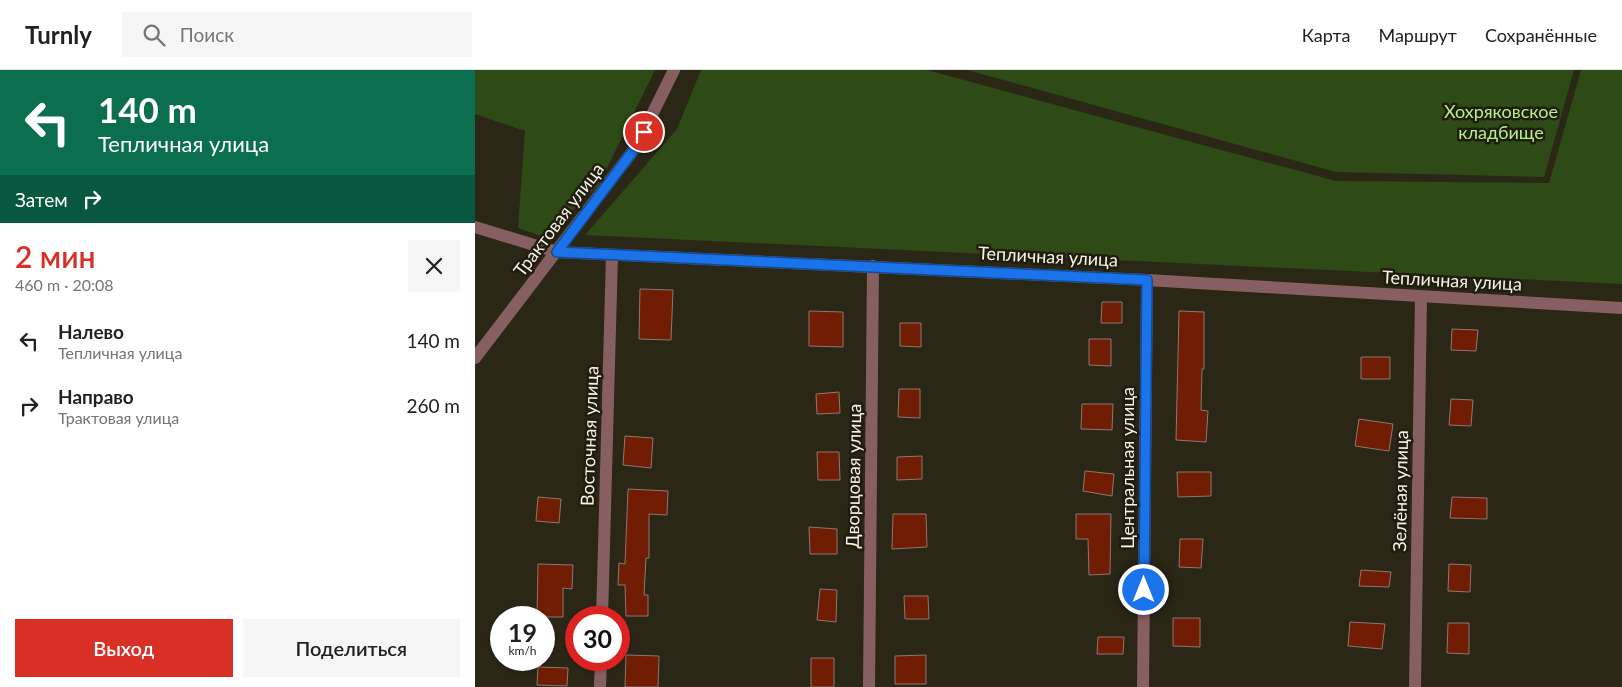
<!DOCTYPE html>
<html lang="ru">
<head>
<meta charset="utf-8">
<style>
	:root { --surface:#fff; --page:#f6f6f6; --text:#202124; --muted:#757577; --line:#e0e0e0; --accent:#d93025 }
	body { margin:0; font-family:Lato,sans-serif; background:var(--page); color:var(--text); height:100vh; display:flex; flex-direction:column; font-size:19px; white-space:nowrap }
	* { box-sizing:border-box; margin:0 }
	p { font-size:16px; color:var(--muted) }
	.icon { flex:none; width:28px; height:28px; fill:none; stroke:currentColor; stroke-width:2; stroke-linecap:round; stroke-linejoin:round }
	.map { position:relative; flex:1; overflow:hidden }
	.panel { display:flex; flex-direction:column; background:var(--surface); width:475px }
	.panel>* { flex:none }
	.hud { background:#0b6e4f; color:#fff; overflow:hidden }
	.speed { position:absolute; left:15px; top:536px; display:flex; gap:10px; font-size:25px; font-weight:700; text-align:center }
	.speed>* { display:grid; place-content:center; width:65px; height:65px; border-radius:50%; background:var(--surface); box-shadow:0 1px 4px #0004; line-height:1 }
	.speed small { font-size:12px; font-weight:400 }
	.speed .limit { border:8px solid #d22; background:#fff; color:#111 }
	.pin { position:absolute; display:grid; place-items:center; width:42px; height:42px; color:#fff; margin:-21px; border:2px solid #fff; border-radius:50%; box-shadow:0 1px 5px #0007 }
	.me { position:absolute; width:55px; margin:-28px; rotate:0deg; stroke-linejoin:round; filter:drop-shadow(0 0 4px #0008) }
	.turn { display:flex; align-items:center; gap:18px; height:105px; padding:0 15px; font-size:22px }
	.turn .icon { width:65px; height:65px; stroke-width:2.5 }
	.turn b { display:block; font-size:35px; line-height:42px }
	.then { display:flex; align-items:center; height:48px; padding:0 15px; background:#0003; gap:10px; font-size:19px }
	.round { display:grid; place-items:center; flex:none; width:52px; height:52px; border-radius:0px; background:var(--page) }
	.overview { display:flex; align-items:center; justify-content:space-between; height:85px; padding:0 15px }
	h1 { font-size:30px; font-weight:600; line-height:38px; color:var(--accent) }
	.button { display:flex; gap:10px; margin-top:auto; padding:10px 15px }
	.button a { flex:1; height:58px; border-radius:0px; background:var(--accent); color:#fff; font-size:20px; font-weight:600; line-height:58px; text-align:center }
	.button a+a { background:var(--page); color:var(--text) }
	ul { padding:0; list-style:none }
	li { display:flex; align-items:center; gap:15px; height:65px; padding:0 15px }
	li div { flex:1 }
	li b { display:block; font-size:19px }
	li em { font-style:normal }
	header { display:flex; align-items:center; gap:30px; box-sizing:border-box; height:70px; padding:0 25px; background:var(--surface); border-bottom:1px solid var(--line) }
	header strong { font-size:24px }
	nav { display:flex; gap:28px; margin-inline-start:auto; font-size:18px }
	.search { width:350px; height:45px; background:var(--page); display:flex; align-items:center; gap:12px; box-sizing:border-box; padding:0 18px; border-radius:0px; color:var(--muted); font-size:19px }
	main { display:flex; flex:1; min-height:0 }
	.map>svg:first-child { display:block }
	.green { fill:#2d4a17 }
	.building { fill:#711d03; stroke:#8d7873 }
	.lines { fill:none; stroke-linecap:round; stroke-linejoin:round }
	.minor { stroke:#885f60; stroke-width:12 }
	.route-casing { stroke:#114b97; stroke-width:12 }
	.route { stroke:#1a73e8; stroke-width:9 }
	.labels { text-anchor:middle; stroke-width:5; stroke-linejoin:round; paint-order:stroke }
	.park-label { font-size:18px; fill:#b2f287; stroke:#211d0e }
	.street-label { font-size:18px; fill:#f6f4ea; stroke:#211d0e }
</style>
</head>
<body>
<header>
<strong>Turnly</strong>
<div class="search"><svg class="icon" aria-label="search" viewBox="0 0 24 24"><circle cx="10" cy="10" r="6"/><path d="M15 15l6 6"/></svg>Поиск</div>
<nav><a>Карта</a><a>Маршрут</a><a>Сохранённые</a></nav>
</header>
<main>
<section class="panel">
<div class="hud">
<div class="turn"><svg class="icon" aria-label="left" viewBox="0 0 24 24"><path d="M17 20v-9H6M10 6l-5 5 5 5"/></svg><div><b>140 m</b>Тепличная улица</div></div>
<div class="then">Затем<svg class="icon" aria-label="right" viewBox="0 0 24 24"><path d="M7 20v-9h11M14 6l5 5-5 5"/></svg></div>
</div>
<div class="overview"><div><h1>2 мин</h1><p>460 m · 20:08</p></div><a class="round"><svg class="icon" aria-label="close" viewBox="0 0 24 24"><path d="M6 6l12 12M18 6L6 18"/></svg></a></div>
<ul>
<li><svg class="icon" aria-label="left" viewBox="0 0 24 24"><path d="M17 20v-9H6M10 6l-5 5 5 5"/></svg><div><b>Налево</b><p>Тепличная улица</p></div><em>140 m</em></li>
<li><svg class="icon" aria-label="right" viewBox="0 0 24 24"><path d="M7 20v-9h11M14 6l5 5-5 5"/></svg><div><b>Направо</b><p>Трактовая улица</p></div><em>260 m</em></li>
</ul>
<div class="button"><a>Выход</a><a>Поделиться</a></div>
</section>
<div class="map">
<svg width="1147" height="617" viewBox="0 0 1147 617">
	<rect width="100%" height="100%" fill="#2a2717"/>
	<!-- green -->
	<path class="green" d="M 0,0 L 180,0 L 123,116 L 69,167 L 43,158 L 50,61 L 0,44 Z
		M 226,0 L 452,0 L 861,111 L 1074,113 L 1106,0 L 1147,0 L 1147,214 L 110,165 L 202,59 Z
		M 492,0 L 1099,0 L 1069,107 L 861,102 Z"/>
	<!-- building -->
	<path class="building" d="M 165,219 L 198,220 L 196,270 L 164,269 Z
		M 627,232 L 647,232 L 647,253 L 626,253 Z
		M 334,241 L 368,242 L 368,277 L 334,276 Z
		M 704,241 L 729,242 L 729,299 L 727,299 L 726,340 L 733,341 L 731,372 L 701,370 Z
		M 425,253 L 446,253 L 446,277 L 425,276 Z
		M 977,259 L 1003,260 L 1001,281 L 976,280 Z
		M 614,269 L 636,269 L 636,296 L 614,295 Z
		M 886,287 L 915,287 L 915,309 L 886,309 Z
		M 424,319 L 445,319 L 445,348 L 423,347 Z
		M 364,322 L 365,343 L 342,344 L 341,324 Z
		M 976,329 L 998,330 L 996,356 L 974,355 Z
		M 607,334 L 638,334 L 637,360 L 606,359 Z
		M 884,349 L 918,354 L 914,381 L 880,376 Z
		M 150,366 L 178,368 L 176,398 L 148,395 Z
		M 342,382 L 364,382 L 365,410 L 343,410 Z
		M 447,386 L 447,409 L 422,410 L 422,387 Z
		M 610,401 L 639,404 L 637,426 L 608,421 Z
		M 702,402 L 736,402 L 736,426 L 703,427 Z
		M 153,419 L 193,421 L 192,445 L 174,444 L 174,488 L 171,488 L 169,525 L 173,525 L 173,546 L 151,546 L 150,515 L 143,515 L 144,493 L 150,494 Z
		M 63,427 L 86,429 L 84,453 L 61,451 Z
		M 977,427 L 1012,428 L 1012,449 L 975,448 Z
		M 418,444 L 451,444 L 452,477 L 417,479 Z
		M 601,444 L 636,444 L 635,504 L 614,505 L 613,469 L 601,469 Z
		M 334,457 L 362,459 L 362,484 L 335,484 Z
		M 705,469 L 728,469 L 726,498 L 704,497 Z
		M 63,494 L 98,495 L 97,519 L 88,518 L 88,547 L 62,547 Z
		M 974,494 L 996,495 L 995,522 L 973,521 Z
		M 886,500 L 916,502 L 914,517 L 884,516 Z
		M 345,519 L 362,520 L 361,552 L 342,550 Z
		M 429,526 L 453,526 L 454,549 L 430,549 Z
		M 698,548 L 725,548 L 725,577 L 698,576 Z
		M 875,552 L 910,554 L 907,579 L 873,576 Z
		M 973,553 L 994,553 L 994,584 L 972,583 Z
		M 623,567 L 649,567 L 648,584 L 622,584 Z
		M 151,585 L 184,586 L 183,617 L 150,617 Z
		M 451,585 L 451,614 L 420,614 L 420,586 Z
		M 336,588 L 359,588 L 359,617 L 336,617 Z
		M 63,597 L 93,598 L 92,616 L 62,615 Z"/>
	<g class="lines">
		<!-- minor -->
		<path class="minor" d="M 0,157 L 82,182 L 672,210 L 1147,238
			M 0,288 L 161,77 L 199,0
			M 127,548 L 137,185
			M 125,617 L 126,590
			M 394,617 L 398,196
			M 668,617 L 672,210
			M 940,617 L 946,227"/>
	</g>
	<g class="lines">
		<!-- route casing -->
		<g class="route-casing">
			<path id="route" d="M 169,62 L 161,77 L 82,182 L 672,210 L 669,520"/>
		</g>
		<!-- route -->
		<use href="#route" class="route"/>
	</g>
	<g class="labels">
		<!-- park labels -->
		<g class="park-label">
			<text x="1026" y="48">Хохряковское<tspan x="1026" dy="21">кладбище</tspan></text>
		</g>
		<!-- street labels -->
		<g class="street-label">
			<text transform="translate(84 150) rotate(-53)" y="6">Трактовая улица</text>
			<text transform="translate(573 187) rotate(3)" y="6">Тепличная улица</text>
			<text transform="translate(977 211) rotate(3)" y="6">Тепличная улица</text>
			<text transform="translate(115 366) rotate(-88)" y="6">Восточная улица</text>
			<text transform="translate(653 398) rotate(-90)" y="6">Центральная улица</text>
			<text transform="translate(379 406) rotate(-89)" y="6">Дворцовая улица</text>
			<text transform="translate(926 421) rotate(-89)" y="6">Зелёная улица</text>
		</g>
	</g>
</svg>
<div class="speed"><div>19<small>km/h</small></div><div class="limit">30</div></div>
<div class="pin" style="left:169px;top:62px;background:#d93025"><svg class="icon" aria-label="arrive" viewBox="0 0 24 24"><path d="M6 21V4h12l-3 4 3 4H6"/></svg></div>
<svg class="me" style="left:669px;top:520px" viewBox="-20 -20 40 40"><circle r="17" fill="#1a73e8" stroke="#fff" stroke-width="3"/><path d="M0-11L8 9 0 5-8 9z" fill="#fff"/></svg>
</div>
</main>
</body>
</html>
